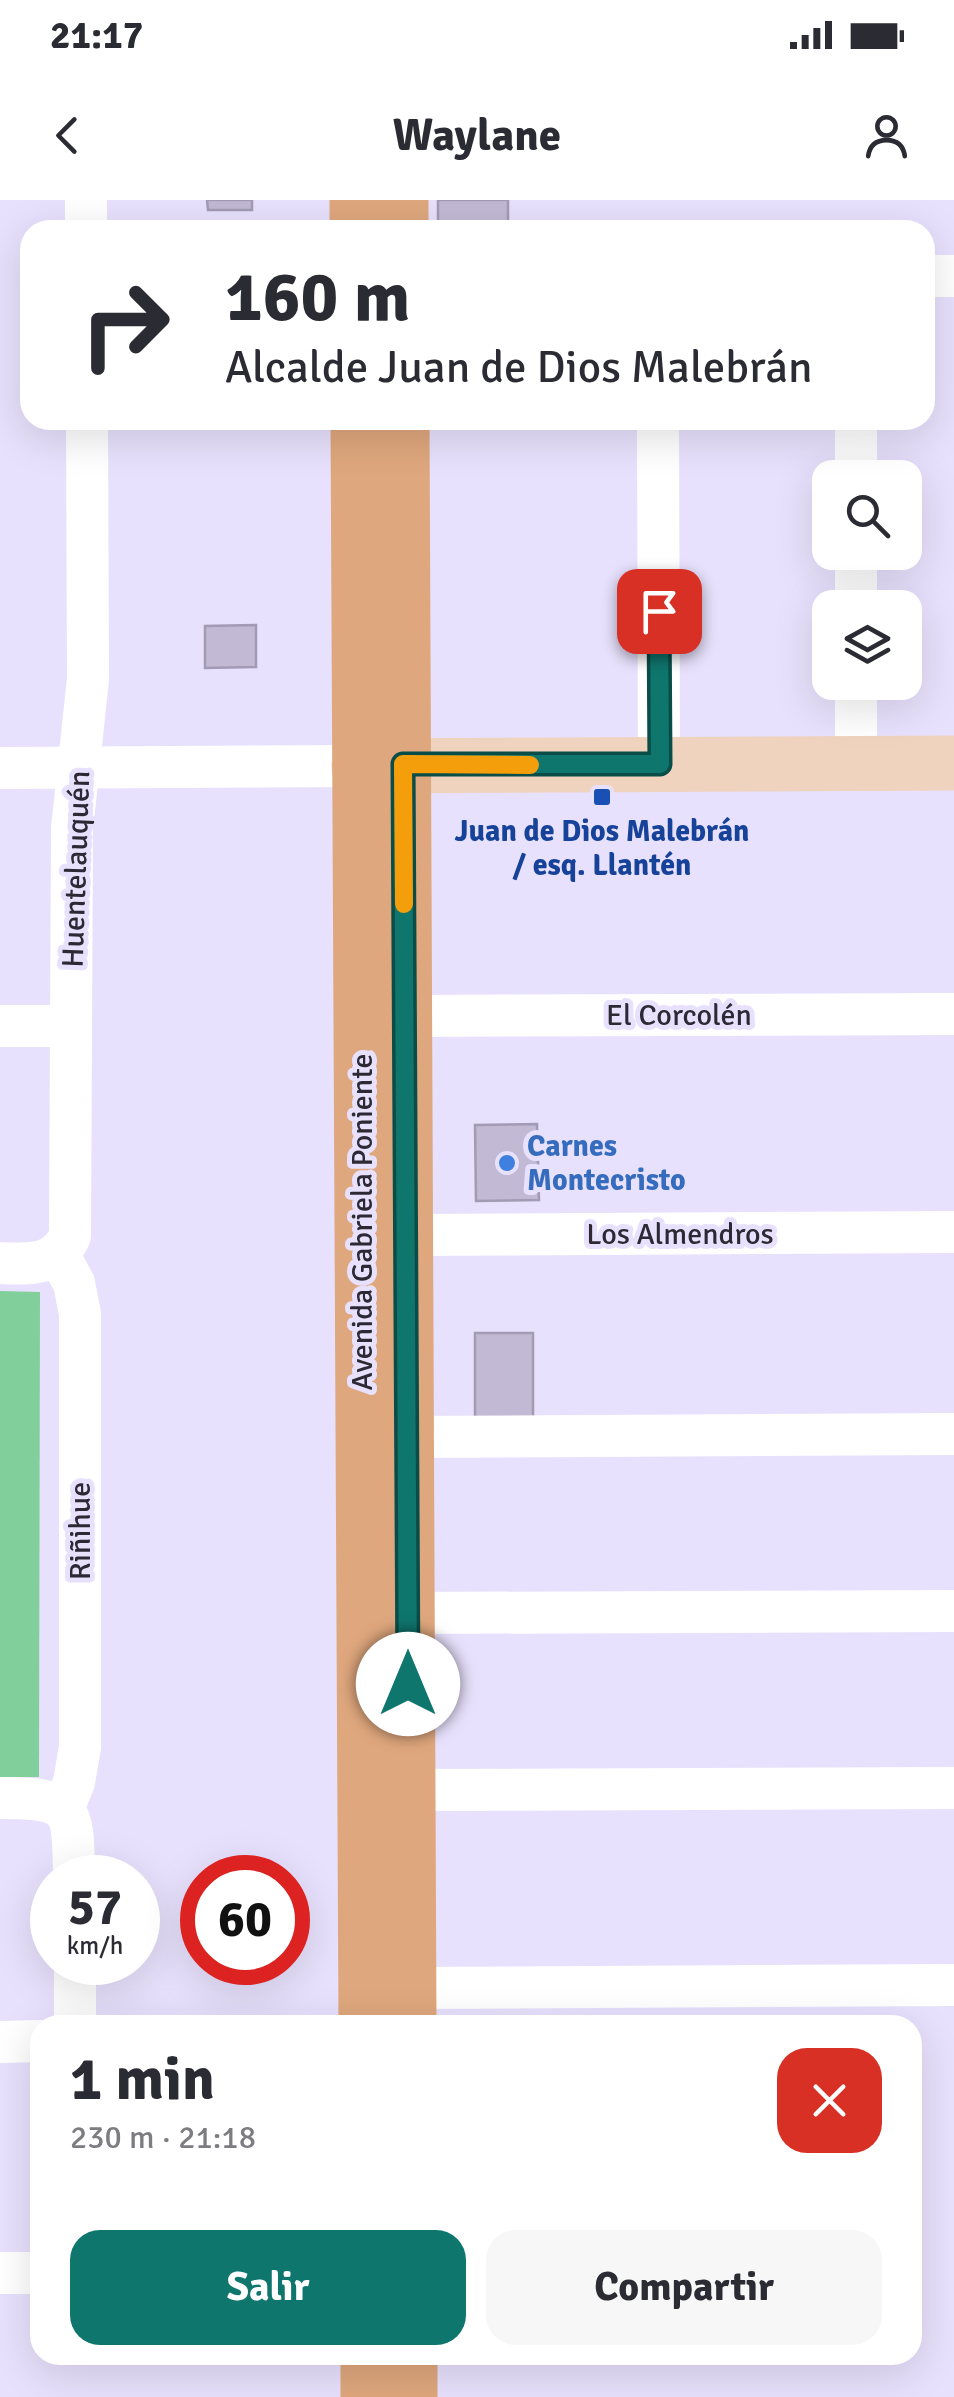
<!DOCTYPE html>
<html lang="es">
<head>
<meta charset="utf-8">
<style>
	:root { --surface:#fff; --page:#f7f7f7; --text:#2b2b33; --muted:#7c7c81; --accent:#0f766e }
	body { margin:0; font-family:Signika,sans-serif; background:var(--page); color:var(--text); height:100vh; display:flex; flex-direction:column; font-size:38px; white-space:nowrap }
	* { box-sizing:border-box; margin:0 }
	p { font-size:32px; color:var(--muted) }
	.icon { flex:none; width:55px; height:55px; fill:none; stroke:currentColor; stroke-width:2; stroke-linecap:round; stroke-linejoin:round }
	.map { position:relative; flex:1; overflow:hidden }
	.drawer { position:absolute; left:30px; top:1815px; width:892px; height:350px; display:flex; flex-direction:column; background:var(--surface); border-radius:30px; box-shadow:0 10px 40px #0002 }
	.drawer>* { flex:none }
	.guide { position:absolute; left:20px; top:20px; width:915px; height:210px; border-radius:30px; box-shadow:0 10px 40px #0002; background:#fff; color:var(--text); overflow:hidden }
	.controls { position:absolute; left:812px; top:260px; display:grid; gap:20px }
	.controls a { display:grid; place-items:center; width:110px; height:110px; border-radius:20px; background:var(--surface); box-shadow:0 10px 40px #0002; font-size:50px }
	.speed { position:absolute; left:30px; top:1655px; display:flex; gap:20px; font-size:50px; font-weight:700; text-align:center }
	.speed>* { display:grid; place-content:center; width:130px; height:130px; border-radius:50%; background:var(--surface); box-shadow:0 10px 40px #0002; line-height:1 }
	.speed small { font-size:25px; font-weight:400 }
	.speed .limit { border:15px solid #d22; background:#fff; color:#111 }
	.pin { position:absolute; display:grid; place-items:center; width:85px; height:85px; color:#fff; margin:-42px; border-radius:20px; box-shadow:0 5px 15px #0006 }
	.me { position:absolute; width:110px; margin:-55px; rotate:0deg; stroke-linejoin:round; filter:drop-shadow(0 0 8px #0008) }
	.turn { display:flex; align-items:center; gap:35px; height:210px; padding:0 40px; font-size:45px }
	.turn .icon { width:130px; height:130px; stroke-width:2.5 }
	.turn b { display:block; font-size:70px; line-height:85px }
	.round { display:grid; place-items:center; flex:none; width:105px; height:105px; border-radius:30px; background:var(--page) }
	.headline { display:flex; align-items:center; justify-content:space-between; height:170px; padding:0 40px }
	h1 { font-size:60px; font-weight:700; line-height:75px }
	.button { display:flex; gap:20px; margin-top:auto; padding:20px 40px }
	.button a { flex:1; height:115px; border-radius:30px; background:var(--accent); color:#fff; font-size:40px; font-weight:700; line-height:115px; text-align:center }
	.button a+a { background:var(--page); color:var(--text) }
	.status { display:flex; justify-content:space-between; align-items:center; height:70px; padding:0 50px; background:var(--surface); direction:ltr }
	.status svg { height:28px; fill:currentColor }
	header { display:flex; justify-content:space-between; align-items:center; height:130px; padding:0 40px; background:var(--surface); font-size:45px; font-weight:700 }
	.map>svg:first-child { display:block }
	.green { fill:#81d09c }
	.building { fill:#c2b9d4; stroke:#a39ab4; stroke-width:2.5 }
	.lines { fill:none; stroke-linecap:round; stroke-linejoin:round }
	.street { stroke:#fff; stroke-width:42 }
	.secondary { stroke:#efd3be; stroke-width:55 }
	.primary { stroke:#dfa77d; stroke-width:55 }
	.route-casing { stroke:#0a4d48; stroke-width:25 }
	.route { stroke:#0f766e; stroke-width:18 }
	.slow { stroke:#f59e0b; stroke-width:18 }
	.transit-dot { fill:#1a4fb4; stroke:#e8e1fd; stroke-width:4 }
	.shop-dot { fill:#3f7fe0; stroke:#e8e1fd; stroke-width:4 }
	.labels { text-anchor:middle; stroke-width:10; stroke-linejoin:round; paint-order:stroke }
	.transit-label { font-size:30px; font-weight:bold; fill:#164399; stroke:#e8e1fd }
	.street-label { font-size:30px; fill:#2c2934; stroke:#e8e1fd }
	.shop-label { font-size:30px; font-weight:bold; fill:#366cbe; stroke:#e8e1fd; text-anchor:start }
</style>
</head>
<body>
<div class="status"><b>21:17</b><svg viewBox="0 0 49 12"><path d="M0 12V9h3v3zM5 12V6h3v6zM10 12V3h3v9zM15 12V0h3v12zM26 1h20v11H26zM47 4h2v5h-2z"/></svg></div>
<header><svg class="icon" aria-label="back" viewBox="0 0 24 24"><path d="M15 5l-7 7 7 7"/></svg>Waylane<svg class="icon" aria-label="person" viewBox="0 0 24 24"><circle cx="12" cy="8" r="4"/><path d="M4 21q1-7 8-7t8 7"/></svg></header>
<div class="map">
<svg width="954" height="2197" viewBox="0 0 954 2197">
	<rect width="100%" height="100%" fill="#e8e1fd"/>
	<!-- green -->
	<path class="green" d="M 0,1091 L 40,1092 L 39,1577 L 0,1577 Z"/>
	<!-- building -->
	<path class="building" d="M 207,0 L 252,0 L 252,10 L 208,10 Z
		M 438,0 L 508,0 L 508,30 L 438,30 Z
		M 256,425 L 256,467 L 205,468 L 205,426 Z
		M 537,924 L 539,1000 L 476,1001 L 475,925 Z
		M 475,1133 L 533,1133 L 533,1218 L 475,1218 Z"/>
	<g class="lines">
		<!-- street -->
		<path class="street" d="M 86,0 L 86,30
			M 925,76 L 954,76
			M 658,220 L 659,564
			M 856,278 L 856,220
			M 856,408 L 856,352
			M 856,564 L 856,482
			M 0,568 L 359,566
			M 404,816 L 954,814
			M 0,826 L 71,826
			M 406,1035 L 954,1032
			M 58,1054 L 74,1083 L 80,1114 L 80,1547 L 74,1582 L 63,1609
			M 0,1063 C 29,1064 56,1067 70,1036 L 72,629 L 88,479 L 87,220
			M 407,1237 L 954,1234
			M 407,1413 L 954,1411
			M 408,1590 L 954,1588
			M 0,1598 C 75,1598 73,1607 74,1678
			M 75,1762 L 75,1819 L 77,1825
			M 409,1788 L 954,1785
			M 0,1842 L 40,1841
			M 0,2073 L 40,2073"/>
		<!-- secondary -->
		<path class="secondary" d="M 359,566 L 954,563"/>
		<!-- primary -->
		<path class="primary" d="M 357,0 L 357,30
			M 401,0 L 401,30
			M 358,220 L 366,1825
			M 402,220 L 409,1825
			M 368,2155 L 368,2197
			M 410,2155 L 410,2197"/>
	</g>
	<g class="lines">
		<!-- route casing -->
		<g class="route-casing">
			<path id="route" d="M 408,1484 L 403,564 L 660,564 L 659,411"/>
		</g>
		<!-- route -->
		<use href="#route" class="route"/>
		<!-- slow -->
		<path class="slow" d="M 404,704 L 403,564 L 530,565"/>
	</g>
	<!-- markers -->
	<rect class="transit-dot" x="592" y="587" width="20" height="20" rx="5"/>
	<circle class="shop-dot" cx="507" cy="963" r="10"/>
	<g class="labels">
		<!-- transit labels -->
		<g class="transit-label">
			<text x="602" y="641">Juan de Dios Malebrán<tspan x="602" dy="34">/ esq. Llantén</tspan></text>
		</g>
		<!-- street labels -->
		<g class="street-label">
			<text transform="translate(76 669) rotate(-88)" y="10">Huentelauquén</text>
			<text x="679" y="825">El Corcolén</text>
			<text transform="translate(362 1022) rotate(-90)" y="10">Avenida Gabriela Poniente</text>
			<text x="680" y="1044">Los Almendros</text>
			<text transform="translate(80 1331) rotate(-90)" y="10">Riñihue</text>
		</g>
		<!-- shop labels -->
		<g class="shop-label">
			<text x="527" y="956">Carnes<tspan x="527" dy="34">Montecristo</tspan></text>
		</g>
	</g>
</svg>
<div class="controls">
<a><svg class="icon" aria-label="search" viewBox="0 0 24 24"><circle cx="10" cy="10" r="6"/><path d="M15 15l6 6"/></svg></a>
<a><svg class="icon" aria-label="layers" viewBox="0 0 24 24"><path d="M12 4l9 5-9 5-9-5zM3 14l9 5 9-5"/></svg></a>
</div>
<div class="speed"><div>57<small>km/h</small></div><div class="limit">60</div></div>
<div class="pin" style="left:659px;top:411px;background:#d93025"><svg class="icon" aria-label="arrive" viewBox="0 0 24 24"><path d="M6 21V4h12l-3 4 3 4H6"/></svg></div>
<svg class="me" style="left:408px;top:1484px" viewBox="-20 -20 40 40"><circle r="19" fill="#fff"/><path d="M0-13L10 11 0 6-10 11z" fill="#0f766e"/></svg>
<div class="guide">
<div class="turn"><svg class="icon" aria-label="right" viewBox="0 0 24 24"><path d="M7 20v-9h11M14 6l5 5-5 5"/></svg><div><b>160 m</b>Alcalde Juan de Dios Malebrán</div></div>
</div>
<section class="drawer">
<div class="headline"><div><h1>1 min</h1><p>230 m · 21:18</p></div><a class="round" style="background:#d93025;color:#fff"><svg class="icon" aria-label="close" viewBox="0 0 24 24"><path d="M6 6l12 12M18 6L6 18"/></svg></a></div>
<div class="button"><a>Salir</a><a>Compartir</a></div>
</section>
</div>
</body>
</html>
